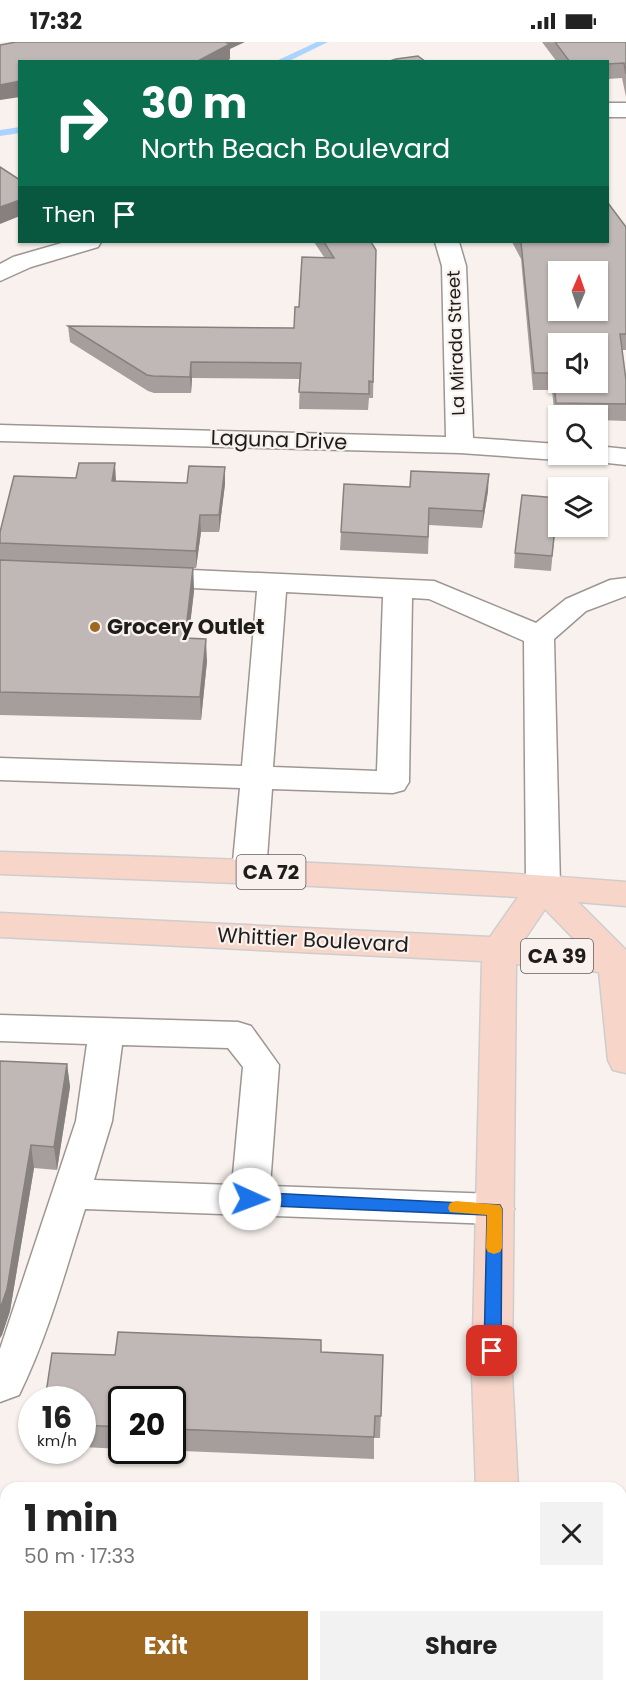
<!DOCTYPE html>
<html lang="en">
<head>
<meta charset="utf-8">
<style>
	:root { --surface:#fff; --page:#f2f2f2; --text:#222; --muted:#767676; --accent:#9e6821 }
	body { margin:0; font-family:Poppins,sans-serif; background:var(--page); color:var(--text); height:100vh; display:flex; flex-direction:column; font-size:22px; white-space:nowrap }
	* { box-sizing:border-box; margin:0 }
	p { font-size:20px; color:var(--muted) }
	.icon { flex:none; width:33px; height:33px; fill:none; stroke:currentColor; stroke-width:2; stroke-linecap:round; stroke-linejoin:round }
	.map { position:relative; flex:1; overflow:hidden }
	.side { position:absolute; left:0px; top:1440px; width:627px; height:210px; display:flex; flex-direction:column; background:var(--surface); border-radius:18px 18px 0 0; box-shadow:0 2px 4px #0004 }
	.side>* { flex:none }
	.guide { position:absolute; left:18px; top:18px; width:591px; height:183px; border-radius:0px; box-shadow:0 2px 4px #0004; background:#0b6e4f; color:#fff; overflow:hidden }
	.needle { width:39px; rotate:2deg }
	.controls { position:absolute; left:548px; top:219px; display:grid; gap:12px }
	.controls a { display:grid; place-items:center; width:60px; height:60px; border-radius:0px; background:var(--surface); box-shadow:0 2px 4px #0004; font-size:30px }
	.speed { position:absolute; left:18px; top:1344px; display:flex; gap:12px; font-size:30px; font-weight:700; text-align:center }
	.speed>* { display:grid; place-content:center; width:78px; height:78px; border-radius:50%; background:var(--surface); box-shadow:0 2px 4px #0004; line-height:1 }
	.speed small { font-size:15px; font-weight:400 }
	.speed .limit { border:3px solid #111; border-radius:9px; background:#fff; color:#111 }
	.pin { position:absolute; display:grid; place-items:center; width:51px; height:51px; color:#fff; margin:-26px; border-radius:12px; box-shadow:0 3px 9px #0006 }
	.me { position:absolute; width:66px; margin:-33px; rotate:92deg; stroke-linejoin:round; filter:drop-shadow(0 0 4px #0008) }
	.turn { display:flex; align-items:center; gap:21px; height:126px; padding:0 24px; font-size:27px }
	.turn .icon { width:78px; height:78px; stroke-width:2.5 }
	.turn b { display:block; font-size:42px; line-height:51px }
	.then { display:flex; align-items:center; height:57px; padding:0 24px; background:#0003; gap:12px; font-size:22px }
	.round { display:grid; place-items:center; flex:none; width:63px; height:63px; border-radius:0px; background:var(--page) }
	.head { display:flex; align-items:center; justify-content:space-between; height:102px; padding:0 24px }
	h1 { font-size:36px; font-weight:700; line-height:45px }
	.button { display:flex; gap:12px; margin-top:auto; padding:12px 24px }
	.button a { flex:1; height:69px; border-radius:0px; background:var(--accent); color:#fff; font-size:24px; font-weight:700; line-height:69px; text-align:center }
	.button a+a { background:var(--page); color:var(--text) }
	.status { display:flex; justify-content:space-between; align-items:center; height:42px; padding:0 30px; background:var(--surface); direction:ltr }
	.status svg { height:16px; fill:currentColor }
	.map>svg:first-child { display:block }
	.lines { fill:none; stroke-linecap:round; stroke-linejoin:round }
	.stream { fill:#aad3fe; fill-rule:evenodd }
	.minor-casing { stroke:#9d9693; stroke-width:3 }
	.major-casing { stroke:#cecdcd; stroke-width:3 }
	.minor { fill:#fff; fill-rule:evenodd }
	.major { fill:#f8d5c9; fill-rule:evenodd }
	.wall { fill:#a59e9d }
	.shaded-wall { fill:#86817f }
	.building { fill:#c0b8b6; stroke:#86817f; stroke-width:1.5; fill-rule:evenodd }
	.route { fill:#1a73e8; stroke:#114b97; stroke-width:1.5 }
	.slow { fill:#f59e0b }
	.poi-dot { fill:#9e6821; stroke:#f8f1ed; stroke-width:2 }
	.labels { text-anchor:middle; stroke-width:4.5; stroke-linejoin:round; paint-order:stroke }
	.far-street-label { font-size:18px; fill:#1f1d1b; stroke:#f8f1ed }
	.shield { fill:#f8f1ed; stroke:#605d5a; stroke-width:1.5 }
	.shield-label { font-size:20px; font-weight:bold; fill:#1f1d1b }
	.street-label { font-size:21px; fill:#1f1d1b; stroke:#f8f1ed }
	.poi-label { font-size:21px; font-weight:bold; fill:#1f1d1b; stroke:#f8f1ed; text-anchor:start }
</style>
</head>
<body>
<div class="status"><b>17:32</b><svg viewBox="0 0 49 12"><path d="M0 12V9h3v3zM5 12V6h3v6zM10 12V3h3v9zM15 12V0h3v12zM26 1h20v11H26zM47 4h2v5h-2z"/></svg></div>
<div class="map">
<svg width="626" height="1650" viewBox="0 0 626 1650">
	<rect width="100%" height="100%" fill="#f8f1ed"/>
	<g class="lines">
		<!-- stream -->
		<path class="stream" d="M 317,0 L 328,0 L 287,20 L 274,20 Z
			M 20,85 L 20,91 L 0,94 L 0,88 Z"/>
		<!-- minor casing -->
		<g class="minor-casing">
			<path id="minor" d="M 608,61 L 626,61 L 626,75 L 608,75 Z
				M 65,200 L 101,200 L 98,205 L 31,225 L 0,239 L 0,222 L 13,215 Z
				M 435,200 L 459,200 L 466,224 L 473,396 L 558,402 L 558,412 L 570,412 L 568,416 L 558,418 L 460,411 L 0,399 L 0,383 L 446,395 L 442,224 Z
				M 597,404 L 626,407 L 626,423 L 580,418 L 577,412 L 597,412 Z
				M 149,526 L 434,539 L 536,581 L 566,557 L 610,538 L 626,536 L 626,554 L 586,569 L 554,597 L 560,844 L 555,852 L 543,856 L 531,852 L 526,844 L 524,599 L 429,557 L 412,556 L 409,740 L 404,748 L 393,751 L 272,747 L 266,830 L 261,838 L 249,842 L 237,838 L 232,830 L 240,746 L 0,738 L 0,716 L 242,724 L 257,549 L 149,544 L 139,541 L 135,535 L 139,529 ZM 286,550 L 383,555 L 377,729 L 273,725 Z
				M 0,973 L 238,980 L 251,984 L 279,1023 L 270,1144 L 495,1152 L 508,1156 L 514,1167 L 508,1178 L 495,1182 L 85,1167 C 65,1230 48,1294 19,1353 L 0,1360 L 0,1307 L 76,1079 L 87,1002 L 0,999 ZM 122,1003 L 228,1006 L 243,1025 L 232,1143 L 94,1138 L 112,1079 Z
				M 0,1464 L 6,1464 L 6,1502 L 0,1502 Z
				M 266,1644 L 310,1644 L 310,1650 L 266,1650 Z"/>
		</g>
		<!-- major casing -->
		<g class="major-casing">
			<path id="major" d="M 0,810 C 209,816 418,823 626,840 L 626,864 L 578,860 L 626,908 L 626,1031 L 613,1028 L 608,1018 L 599,930 L 516,922 L 512,1332 L 518,1446 L 476,1446 L 472,1332 L 482,919 L 0,895 L 0,871 L 490,895 L 518,855 L 313,844 L 0,832 ZM 545,867 L 580,903 L 524,898 Z
				M 484,1644 L 528,1644 L 528,1650 L 484,1650 Z"/>
		</g>
		<!-- minor -->
		<use href="#minor" class="minor"/>
		<!-- major -->
		<use href="#major" class="major"/>
	</g>
	<!-- wall -->
	<path class="wall" d="M 542,0 L 626,0 L 626,55 L 622,36 L 608,37 L 608,20 L 557,20 Z
		M 626,185 L 626,308 L 622,308 L 626,338 L 626,379 L 597,378 L 597,374 L 558,374 L 558,378 L 555,378 L 552,348 L 533,348 L 521,217 L 512,200 L 608,200 Z
		M 314,200 L 371,200 L 376,208 L 373,356 L 369,356 L 368,368 L 299,367 L 300,337 L 192,336 L 191,351 L 154,351 L 148,349 L 70,300 L 68,284 L 294,286 L 299,265 L 324,215 Z
		M 225,425 L 225,442 L 219,490 L 201,490 L 196,526 L 193,526 L 194,549 L 188,596 L 207,619 L 201,678 L 0,673 L 0,490 L 116,439 L 187,441 Z
		M 488,449 L 482,486 L 429,483 L 428,512 L 340,508 L 341,490 Z
		M 558,456 L 551,529 L 514,526 L 515,511 Z
		M 0,1019 L 67,1022 L 70,1045 L 57,1128 L 34,1126 L 10,1269 L 2,1293 L 0,1296 Z
		M 321,1310 L 383,1313 L 380,1396 L 374,1396 L 374,1417 L 158,1408 L 172,1408 L 172,1358 L 122,1358 L 122,1407 L 82,1405 L 82,1358 L 115,1313 Z"/>
	<!-- shaded-wall -->
	<path class="shaded-wall" d="M 218,0 L 245,0 L 230,7 L 230,17 L 226,20 L 196,20 Z
		M 20,39 L 20,55 L 0,58 L 0,43 Z
		M 20,158 L 20,174 L 0,182 L 0,165 Z
		M 191,320 L 192,336 L 191,351 L 190,335 Z
		M 115,421 L 116,438 L 113,456 L 112,439 Z
		M 225,425 L 225,442 L 219,490 L 219,473 Z
		M 489,432 L 488,449 L 482,486 L 483,469 Z
		M 200,473 L 201,490 L 196,526 L 196,509 Z
		M 193,526 L 194,549 L 186,619 L 185,596 Z
		M 206,597 L 207,619 L 201,678 L 200,655 Z
		M 67,1022 L 70,1045 L 57,1128 L 54,1105 Z
		M 31,1103 L 34,1126 L 10,1269 L 2,1293 L 0,1296 L 0,1267 Z
		M 214,1644 L 216,1644 L 216,1650 L 213,1650 Z"/>
	<!-- building -->
	<path class="building" d="M 16,0 L 225,0 L 230,2 L 196,20 L 20,20 L 20,39 L 0,43 L 0,3 Z
		M 555,0 L 626,0 L 626,32 L 624,21 L 608,22 L 608,20 L 570,20 Z
		M 418,14 L 426,20 L 387,20 L 396,17 Z
		M 0,125 L 20,138 L 20,158 L 0,165 Z
		M 608,161 L 626,185 L 626,292 L 620,292 L 626,338 L 626,362 L 556,361 L 553,331 L 534,331 L 521,200 L 608,200 ZM 558,230 L 597,230 L 597,268 L 558,268 ZM 558,302 L 597,302 L 597,340 L 558,340 Z
		M 324,200 L 371,200 L 376,208 L 373,340 L 369,339 L 369,352 L 299,350 L 301,321 L 191,320 L 190,335 L 153,334 L 147,333 L 68,284 L 294,286 L 295,265 L 299,265 L 302,215 L 334,216 Z
		M 79,421 L 115,421 L 112,439 L 187,441 L 189,424 L 225,425 L 219,473 L 200,473 L 196,509 L 0,501 L 0,490 L 14,434 L 76,436 Z
		M 411,429 L 489,432 L 483,469 L 429,466 L 428,495 L 341,490 L 344,442 L 410,445 Z
		M 522,453 L 558,456 L 552,514 L 515,511 Z
		M 0,518 L 193,526 L 185,596 L 206,597 L 200,655 L 0,650 Z
		M 0,1019 L 67,1022 L 54,1105 L 31,1103 L 7,1247 L 0,1267 Z
		M 118,1290 L 321,1298 L 321,1310 L 383,1313 L 381,1374 L 375,1374 L 374,1395 L 172,1387 L 172,1358 L 122,1358 L 122,1385 L 82,1383 L 82,1358 L 45,1358 L 52,1311 L 115,1313 Z
		M 0,1501 L 6,1501 L 6,1644 L 214,1644 L 213,1650 L 0,1650 Z"/>
	<!-- route -->
	<path class="route" d="M 250,1150 L 500,1163 L 502,1167 L 501,1309 L 498,1314 L 492,1316 L 487,1314 L 484,1309 L 487,1173 L 250,1163 L 244,1161 L 242,1157 L 244,1152 Z"/>
	<!-- slow -->
	<path class="slow" d="M 456,1159 L 500,1163 L 502,1167 L 502,1206 L 500,1210 L 494,1212 L 488,1210 L 486,1206 L 487,1173 L 450,1170 L 448,1166 L 450,1161 Z"/>
	<!-- markers -->
	<circle class="poi-dot" cx="95" cy="585" r="6"/>
	<g class="labels">
		<!-- far-street labels -->
		<g class="far-street-label">
			<text transform="translate(456 301) rotate(-92)" y="6">La Mirada Street</text>
		</g>
		<!-- shield labels -->
		<g class="shield">
			<rect x="236.5" y="813" width="69" height="34" rx="4.5"/>
			<rect x="521" y="897" width="72" height="34" rx="4.5"/>
		</g>
		<g class="shield-label">
			<text x="271" y="837">CA 72</text>
			<text x="557" y="921">CA 39</text>
		</g>
		<!-- street labels -->
		<g class="street-label">
			<text transform="translate(279 398) rotate(2)" y="7">Laguna Drive</text>
			<text transform="translate(313 898) rotate(3)" y="7">Whittier Boulevard</text>
		</g>
		<!-- poi labels -->
		<g class="poi-label">
			<text x="107" y="592">Grocery Outlet</text>
		</g>
	</g>
</svg>
<div class="controls">
<a><svg class="needle" viewBox="-14 -14 28 28"><path d="M0-13l5 13h-10z" fill="#e53935"/><path d="M0 13l5-13h-10z" fill="#767676"/></svg></a>
<a><svg class="icon" aria-label="sound" viewBox="0 0 24 24"><path d="M4 9h4l5-4v14l-5-4H4zM17 9q2 3 0 6"/></svg></a>
<a><svg class="icon" aria-label="search" viewBox="0 0 24 24"><circle cx="10" cy="10" r="6"/><path d="M15 15l6 6"/></svg></a>
<a><svg class="icon" aria-label="layers" viewBox="0 0 24 24"><path d="M12 4l9 5-9 5-9-5zM3 14l9 5 9-5"/></svg></a>
</div>
<div class="speed"><div>16<small>km/h</small></div><div class="limit">20</div></div>
<div class="pin" style="left:492px;top:1309px;background:#d93025"><svg class="icon" aria-label="arrive" viewBox="0 0 24 24"><path d="M6 21V4h12l-3 4 3 4H6"/></svg></div>
<svg class="me" style="left:250px;top:1157px" viewBox="-20 -20 40 40"><circle r="19" fill="#fff"/><path d="M0-13L10 11 0 6-10 11z" fill="#1a73e8"/></svg>
<div class="guide">
<div class="turn"><svg class="icon" aria-label="right" viewBox="0 0 24 24"><path d="M7 20v-9h11M14 6l5 5-5 5"/></svg><div><b>30 m</b>North Beach Boulevard</div></div>
<div class="then">Then<svg class="icon" aria-label="arrive" viewBox="0 0 24 24"><path d="M6 21V4h12l-3 4 3 4H6"/></svg></div>
</div>
<section class="side">
<div class="head"><div><h1>1 min</h1><p>50 m · 17:33</p></div><a class="round"><svg class="icon" aria-label="close" viewBox="0 0 24 24"><path d="M6 6l12 12M18 6L6 18"/></svg></a></div>
<div class="button"><a>Exit</a><a>Share</a></div>
</section>
</div>
</body>
</html>
